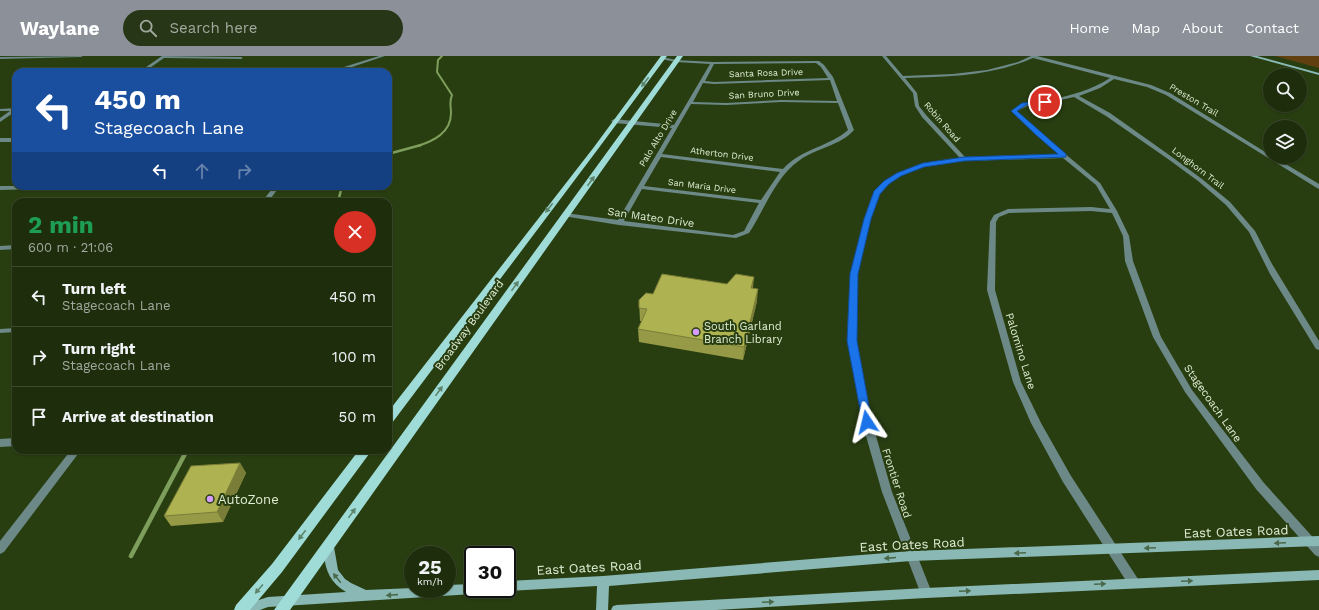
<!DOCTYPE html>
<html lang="en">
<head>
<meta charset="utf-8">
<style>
	:root { --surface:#1e2e0d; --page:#263616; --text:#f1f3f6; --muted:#a1a89d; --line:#3c4a2e; --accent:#8c9099 }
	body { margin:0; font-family:"Work Sans",sans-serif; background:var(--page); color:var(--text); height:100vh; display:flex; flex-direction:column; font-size:15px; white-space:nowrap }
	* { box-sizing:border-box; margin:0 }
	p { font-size:13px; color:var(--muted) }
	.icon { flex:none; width:22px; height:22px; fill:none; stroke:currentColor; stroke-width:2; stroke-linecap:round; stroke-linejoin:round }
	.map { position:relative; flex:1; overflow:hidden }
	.sheet { position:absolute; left:12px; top:142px; width:380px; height:256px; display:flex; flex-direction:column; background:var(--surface); border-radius:12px; box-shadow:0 1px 3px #0004,0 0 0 1px var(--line) }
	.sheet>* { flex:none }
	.banner { position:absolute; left:12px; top:12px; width:380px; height:122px; border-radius:12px; box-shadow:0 1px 3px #0004,0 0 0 1px var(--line); background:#1a4fa0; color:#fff; overflow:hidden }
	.controls { position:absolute; left:1263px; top:12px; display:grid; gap:8px }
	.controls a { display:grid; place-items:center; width:44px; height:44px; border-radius:50%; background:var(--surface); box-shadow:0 1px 3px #0004,0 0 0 1px var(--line); font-size:20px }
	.speed { position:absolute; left:404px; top:490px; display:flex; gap:8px; font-size:20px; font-weight:700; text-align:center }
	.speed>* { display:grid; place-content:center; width:52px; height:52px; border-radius:50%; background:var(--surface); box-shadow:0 1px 3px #0004,0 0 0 1px var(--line); line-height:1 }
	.speed small { font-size:10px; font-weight:400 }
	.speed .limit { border:2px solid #111; border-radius:6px; background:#fff; color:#111 }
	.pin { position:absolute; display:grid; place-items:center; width:34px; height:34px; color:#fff; margin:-17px; border:2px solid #fff; border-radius:50%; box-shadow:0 1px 4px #0007 }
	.me { position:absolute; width:44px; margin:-22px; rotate:350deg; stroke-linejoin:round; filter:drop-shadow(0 0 3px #0008) }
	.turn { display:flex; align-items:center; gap:14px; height:84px; padding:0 16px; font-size:18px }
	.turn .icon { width:52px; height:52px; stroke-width:2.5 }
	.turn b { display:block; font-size:28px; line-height:34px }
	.lanes { display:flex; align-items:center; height:38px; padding:0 16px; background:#0003; justify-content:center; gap:20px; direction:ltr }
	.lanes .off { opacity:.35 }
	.round { display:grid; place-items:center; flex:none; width:42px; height:42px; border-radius:21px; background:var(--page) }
	.overview { display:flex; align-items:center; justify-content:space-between; height:68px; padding:0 16px }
	h1 { font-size:24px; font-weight:700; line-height:30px; color:#1e9e55 }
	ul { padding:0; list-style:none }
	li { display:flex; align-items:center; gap:12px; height:60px; padding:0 16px; border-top:1px solid var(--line) }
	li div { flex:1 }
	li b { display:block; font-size:15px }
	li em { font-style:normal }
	header { display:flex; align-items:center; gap:24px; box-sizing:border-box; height:56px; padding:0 20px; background:var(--accent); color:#fff }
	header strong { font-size:19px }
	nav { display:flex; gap:22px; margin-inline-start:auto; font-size:14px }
	.search { width:280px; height:36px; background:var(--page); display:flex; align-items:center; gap:10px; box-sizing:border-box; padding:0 14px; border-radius:22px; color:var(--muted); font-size:15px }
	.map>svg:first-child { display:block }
	.green { fill:#613f0e }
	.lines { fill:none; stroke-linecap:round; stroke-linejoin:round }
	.stream-far2 { stroke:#7e9e5b; stroke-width:2 }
	.stream-far1 { stroke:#7e9e5b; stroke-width:2.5 }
	.stream { stroke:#7e9e5b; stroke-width:4.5 }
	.street { fill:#6c8987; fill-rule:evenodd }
	.secondary { fill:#89b8b5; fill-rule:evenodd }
	.primary { fill:#9fdcd8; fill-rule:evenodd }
	.wall { fill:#969945 }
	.shaded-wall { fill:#7a7d38 }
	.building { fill:#aeb250; stroke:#7a7d38 }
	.oneway { fill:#5e856b }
	.oneway2 { fill:#4a694a }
	.route { fill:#1a73e8; stroke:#114b97 }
	.poi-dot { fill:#d59cfb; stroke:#283e11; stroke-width:1.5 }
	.labels { text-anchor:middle; stroke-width:4; stroke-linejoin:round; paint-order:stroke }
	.far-street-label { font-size:9px; fill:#dfedd3; stroke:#283e11 }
	.street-label { font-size:11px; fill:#dfedd3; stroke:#283e11 }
	.poi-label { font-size:11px; fill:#dfedd3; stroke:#283e11; text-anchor:start }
	.near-poi-label { font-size:13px; fill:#dfedd3; stroke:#283e11; text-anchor:start }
	.near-street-label { font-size:13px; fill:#dfedd3; stroke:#283e11 }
</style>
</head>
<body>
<header>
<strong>Waylane</strong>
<div class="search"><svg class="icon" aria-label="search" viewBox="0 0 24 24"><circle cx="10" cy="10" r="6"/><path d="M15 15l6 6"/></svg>Search here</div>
<nav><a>Home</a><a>Map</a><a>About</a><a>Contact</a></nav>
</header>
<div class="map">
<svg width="1319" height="554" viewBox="0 0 1319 554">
	<rect width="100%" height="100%" fill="#283e11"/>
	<!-- green -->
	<path class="green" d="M 1275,0 L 1319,0 L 1319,12 Z"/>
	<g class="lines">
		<!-- stream-far2 -->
		<path class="stream-far2" d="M 418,90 C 433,85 451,77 451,57 C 451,50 449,46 452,39 L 437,16 L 438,4 L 442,0"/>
		<!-- stream-far1 -->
		<path class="stream-far1" d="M 388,98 L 421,89
			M 338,146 L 342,130"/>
		<!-- stream -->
		<path class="stream" d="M 131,500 L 187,394"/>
		<!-- street -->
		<path class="street" d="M 83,0 L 81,1 L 0,3 L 0,1 Z
			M 162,0 L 241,1 L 243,2 L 241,3 L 164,2 L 144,16 L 139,16 Z
			M 379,0 L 385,0 L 352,11 L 361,16 L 356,16 L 348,12 L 335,16 L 328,16 Z
			M 882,0 L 886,0 L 903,20 L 953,18 L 987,14 L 1018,6 L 1031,0 L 1037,0 L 1151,29 L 1170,37 L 1270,99 L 1270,101 L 1274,101 L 1319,128 L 1319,133 L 1317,132 L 1166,39 L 1147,31 L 1114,23 L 1100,32 L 1079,40 L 1110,57 L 1172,101 L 1202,123 L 1230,146 L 1255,175 L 1272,208 L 1319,285 L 1319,294 L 1316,293 L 1270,218 L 1249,176 L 1226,149 L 1198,125 L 1168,103 L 1106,60 L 1074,41 L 1047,47 L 1027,50 L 1017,55 L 1039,76 L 1100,127 L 1117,155 L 1129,180 L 1133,205 L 1161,281 L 1192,334 L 1264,427 L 1319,488 L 1319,501 L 1315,499 L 1256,433 L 1185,336 L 1153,281 L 1125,205 L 1123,180 L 1112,157 L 1091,155 L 1009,157 L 999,161 L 996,166 L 995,234 L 1021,326 L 1041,367 L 1071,420 L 1138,523 L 1140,527 L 1138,531 L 1134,532 L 1130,531 L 1063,426 L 1031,367 L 1013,326 L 987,234 L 990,166 L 994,159 L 1008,153 L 1091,151 L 1110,153 L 1096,129 L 1063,102 L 964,105 L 924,111 L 901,119 L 889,127 L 879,138 L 870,163 L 858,218 L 856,285 L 872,366 L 892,436 L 932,537 L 930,541 L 926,542 L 922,541 L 882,436 L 862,366 L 848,285 L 850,218 L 864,163 L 874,136 L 885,125 L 897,117 L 923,107 L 960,102 L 922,61 L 915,50 L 913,37 ZM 1033,2 L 1110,22 C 1092,34 1071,39 1050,44 C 1036,47 1022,45 1012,55 L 1035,78 L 1059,98 L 965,101 L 926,59 L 919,50 L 917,37 L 905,22 C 949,21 992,20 1033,2 Z
			M 662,1 L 676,4 L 713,6 L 819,5 L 824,9 L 833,21 L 854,74 C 840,90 816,92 800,104 C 775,121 765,153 749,177 L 736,182 L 619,169 L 563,160 L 562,159 L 565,157 L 618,164 L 672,72 L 614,67 L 611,65 L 614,63 L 674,69 L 710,8 L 676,6 L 661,3 L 660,2 ZM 816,7 L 821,11 L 828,22 L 714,26 L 705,25 L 714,8 ZM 830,24 L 837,45 L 781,44 L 726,47 L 693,46 L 703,27 L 714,28 ZM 781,46 L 838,47 L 848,74 C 829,91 802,92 783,113 L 662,98 L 691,48 L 726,49 ZM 661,101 L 780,116 L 761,144 L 644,130 ZM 642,133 L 759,147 L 744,175 L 733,179 L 624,165 Z
			M 16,52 L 16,55 L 0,66 L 0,62 L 10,55 L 0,55 L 0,53 Z
			M 0,82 L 16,82 L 16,86 L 0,86 Z
			M 0,130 L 79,130 L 76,132 L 0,134 Z
			M 274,130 L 280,130 L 268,146 L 262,146 Z
			M 16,189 L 16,193 L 0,194 L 0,190 Z
			M 16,272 L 16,276 L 0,277 L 0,273 Z
			M 16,382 L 16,390 L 0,391 L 0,383 Z
			M 71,394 L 81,394 L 4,496 L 0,498 L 0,485 Z"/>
		<!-- secondary -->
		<path class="secondary" d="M 1250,0 L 1257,0 L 1319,17 L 1319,19 Z
			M 1319,480 L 1319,490 L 911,505 L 609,530 L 608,554 L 596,554 L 597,530 L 507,535 L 503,533 L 507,533 L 507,525 L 603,520 L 911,495 Z
			M 329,483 L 333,485 L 338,514 L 345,523 L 351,527 L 366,534 L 413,532 L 413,533 L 447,533 L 447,529 L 473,528 L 473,533 L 479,533 L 477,537 L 473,538 L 268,551 L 260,554 L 238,554 L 240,550 L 268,541 L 346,536 C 331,527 325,515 324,498 C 324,493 323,489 325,485 Z
			M 1319,514 L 1319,524 L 926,542 L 716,554 L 611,554 L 613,550 L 617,549 L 926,532 Z"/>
		<!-- primary -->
		<path class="primary" d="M 661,0 L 667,0 L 598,93 L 392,367 L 388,368 L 388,356 L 594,91 Z
			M 677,0 L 683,0 L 290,554 L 274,554 Z
			M 359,394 L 372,394 L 282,516 L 250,554 L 234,554 L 236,549 L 272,508 Z"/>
	</g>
	<!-- wall -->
	<path class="wall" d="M 753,232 L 757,245 L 743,304 L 639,286 L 638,273 L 642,265 L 640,265 L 639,244 L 653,238 Z
		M 240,407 L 246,417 L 223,466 L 171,470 L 164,460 Z"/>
	<!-- shaded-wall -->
	<path class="shaded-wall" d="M 754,221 L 753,233 L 751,232 Z
		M 758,233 L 757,245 L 743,304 L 744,291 Z
		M 240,407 L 246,417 L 223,466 L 217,456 Z"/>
	<!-- building -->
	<path class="building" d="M 662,218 L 727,228 L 736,218 L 754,221 L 751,232 L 758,233 L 744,291 L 638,273 L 647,253 L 639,252 L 639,244 L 646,237 L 653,238 Z
		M 240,407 L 217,456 L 164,460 L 191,410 Z"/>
	<!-- one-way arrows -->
	<defs><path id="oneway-solid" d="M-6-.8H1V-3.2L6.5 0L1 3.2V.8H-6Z"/></defs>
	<g class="oneway">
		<use href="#oneway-solid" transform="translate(645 26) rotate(127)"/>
		<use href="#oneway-solid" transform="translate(591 125) rotate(-54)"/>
		<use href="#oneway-solid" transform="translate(549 152) rotate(128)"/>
		<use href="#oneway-solid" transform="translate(515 230) rotate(-54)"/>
		<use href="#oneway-solid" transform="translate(439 335) rotate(-54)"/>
		<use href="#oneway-solid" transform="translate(352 457) rotate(-54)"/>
		<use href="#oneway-solid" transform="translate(302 479) rotate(127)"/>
		<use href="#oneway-solid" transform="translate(259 533) rotate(131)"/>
	</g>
	<g class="oneway2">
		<use href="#oneway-solid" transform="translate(1280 487) rotate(178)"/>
		<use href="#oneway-solid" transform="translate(1150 492) rotate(178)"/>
		<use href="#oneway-solid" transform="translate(1020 497) rotate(178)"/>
		<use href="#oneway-solid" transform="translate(890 502) rotate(175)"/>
		<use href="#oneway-solid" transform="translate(337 522) rotate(-129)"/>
		<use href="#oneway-solid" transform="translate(1187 525) rotate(-3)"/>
		<use href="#oneway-solid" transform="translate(1100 528) rotate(-3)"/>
		<use href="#oneway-solid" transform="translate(965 535) rotate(-3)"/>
		<use href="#oneway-solid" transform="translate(392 539) rotate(176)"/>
		<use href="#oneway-solid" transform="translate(768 546) rotate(-3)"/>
	</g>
	<!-- route -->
	<path class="route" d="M 1047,45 L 1047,48 L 1045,48 L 1026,49 L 1017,55 L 1066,98 L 1066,101 L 964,105 L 924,111 L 901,120 L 889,128 L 880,138 L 871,163 L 858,218 L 857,285 L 872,366 L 871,369 L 863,369 L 847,285 L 850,218 L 864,163 L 874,135 L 884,125 L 897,117 L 923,107 L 964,101 L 1058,98 L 1035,78 L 1011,55 L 1022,47 Z"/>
	<!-- markers -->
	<g class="poi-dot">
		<circle cx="696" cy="276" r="4"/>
		<circle cx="210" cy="443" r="4"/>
	</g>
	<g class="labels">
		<!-- far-street labels -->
		<g class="far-street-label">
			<text transform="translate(766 17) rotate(-2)" y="3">Santa Rosa Drive</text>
			<text transform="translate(764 38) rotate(-3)" y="3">San Bruno Drive</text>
			<text transform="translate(1194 44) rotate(31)" y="3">Preston Trail</text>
			<text transform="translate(942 66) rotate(49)" y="3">Robin Road</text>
			<text transform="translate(658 82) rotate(-59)" y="3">Palo Alto Drive</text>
			<text transform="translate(722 98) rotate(7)" y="3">Atherton Drive</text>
			<text transform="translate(1198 112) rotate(37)" y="3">Longhorn Trail</text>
			<text transform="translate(702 130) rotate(7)" y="3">San Maria Drive</text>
		</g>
		<!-- street labels -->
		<g class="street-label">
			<text transform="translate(651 161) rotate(8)" y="4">San Mateo Drive</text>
			<text transform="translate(469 269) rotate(-54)" y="4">Broadway Boulevard</text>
			<text transform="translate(1021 295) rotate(73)" y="4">Palomino Lane</text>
			<text transform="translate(1213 347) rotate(55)" y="4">Stagecoach Lane</text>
			<text transform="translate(897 427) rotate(72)" y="4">Frontier Road</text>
		</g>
		<!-- poi labels -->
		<g class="poi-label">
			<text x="704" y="274">South Garland<tspan x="704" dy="13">Branch Library</tspan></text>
		</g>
		<!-- near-poi labels -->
		<g class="near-poi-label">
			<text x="218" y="448">AutoZone</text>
		</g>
		<!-- near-street labels -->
		<g class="near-street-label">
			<text transform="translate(1236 475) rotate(-2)" y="5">East Oates Road</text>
			<text transform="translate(912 488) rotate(-3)" y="5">East Oates Road</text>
			<text transform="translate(589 511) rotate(-3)" y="5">East Oates Road</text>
		</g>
	</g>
</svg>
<div class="controls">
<a><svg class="icon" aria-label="search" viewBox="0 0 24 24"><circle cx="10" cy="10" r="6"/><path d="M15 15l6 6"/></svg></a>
<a><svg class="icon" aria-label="layers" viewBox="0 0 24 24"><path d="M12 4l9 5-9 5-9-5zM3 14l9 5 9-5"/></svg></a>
</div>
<div class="speed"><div>25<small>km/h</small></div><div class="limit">30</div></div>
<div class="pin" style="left:1045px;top:46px;background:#d93025"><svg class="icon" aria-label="arrive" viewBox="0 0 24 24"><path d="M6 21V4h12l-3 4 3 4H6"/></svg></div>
<svg class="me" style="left:867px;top:366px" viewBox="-20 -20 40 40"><path d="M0-17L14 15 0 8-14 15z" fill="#1a73e8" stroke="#fff" stroke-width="4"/></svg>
<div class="banner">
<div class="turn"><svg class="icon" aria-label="left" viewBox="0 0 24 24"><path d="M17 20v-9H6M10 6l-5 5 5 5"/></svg><div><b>450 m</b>Stagecoach Lane</div></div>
<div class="lanes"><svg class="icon" aria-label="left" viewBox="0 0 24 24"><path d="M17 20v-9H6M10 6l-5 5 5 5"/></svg><svg class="icon off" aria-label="ahead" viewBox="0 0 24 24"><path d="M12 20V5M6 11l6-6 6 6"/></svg><svg class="icon off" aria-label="right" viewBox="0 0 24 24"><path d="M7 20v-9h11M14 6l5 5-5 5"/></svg></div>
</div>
<section class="sheet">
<div class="overview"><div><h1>2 min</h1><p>600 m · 21:06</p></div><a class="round" style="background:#d93025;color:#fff"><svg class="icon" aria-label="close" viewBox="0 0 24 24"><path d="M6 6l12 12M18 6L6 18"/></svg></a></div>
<ul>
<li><svg class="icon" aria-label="left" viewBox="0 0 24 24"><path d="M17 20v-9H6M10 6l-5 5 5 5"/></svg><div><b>Turn left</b><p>Stagecoach Lane</p></div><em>450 m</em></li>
<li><svg class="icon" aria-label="right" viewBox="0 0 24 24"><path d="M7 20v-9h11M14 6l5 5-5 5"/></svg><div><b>Turn right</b><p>Stagecoach Lane</p></div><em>100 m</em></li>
<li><svg class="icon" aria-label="arrive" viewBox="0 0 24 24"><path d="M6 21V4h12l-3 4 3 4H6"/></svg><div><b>Arrive at destination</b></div><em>50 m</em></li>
</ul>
</section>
</div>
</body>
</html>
